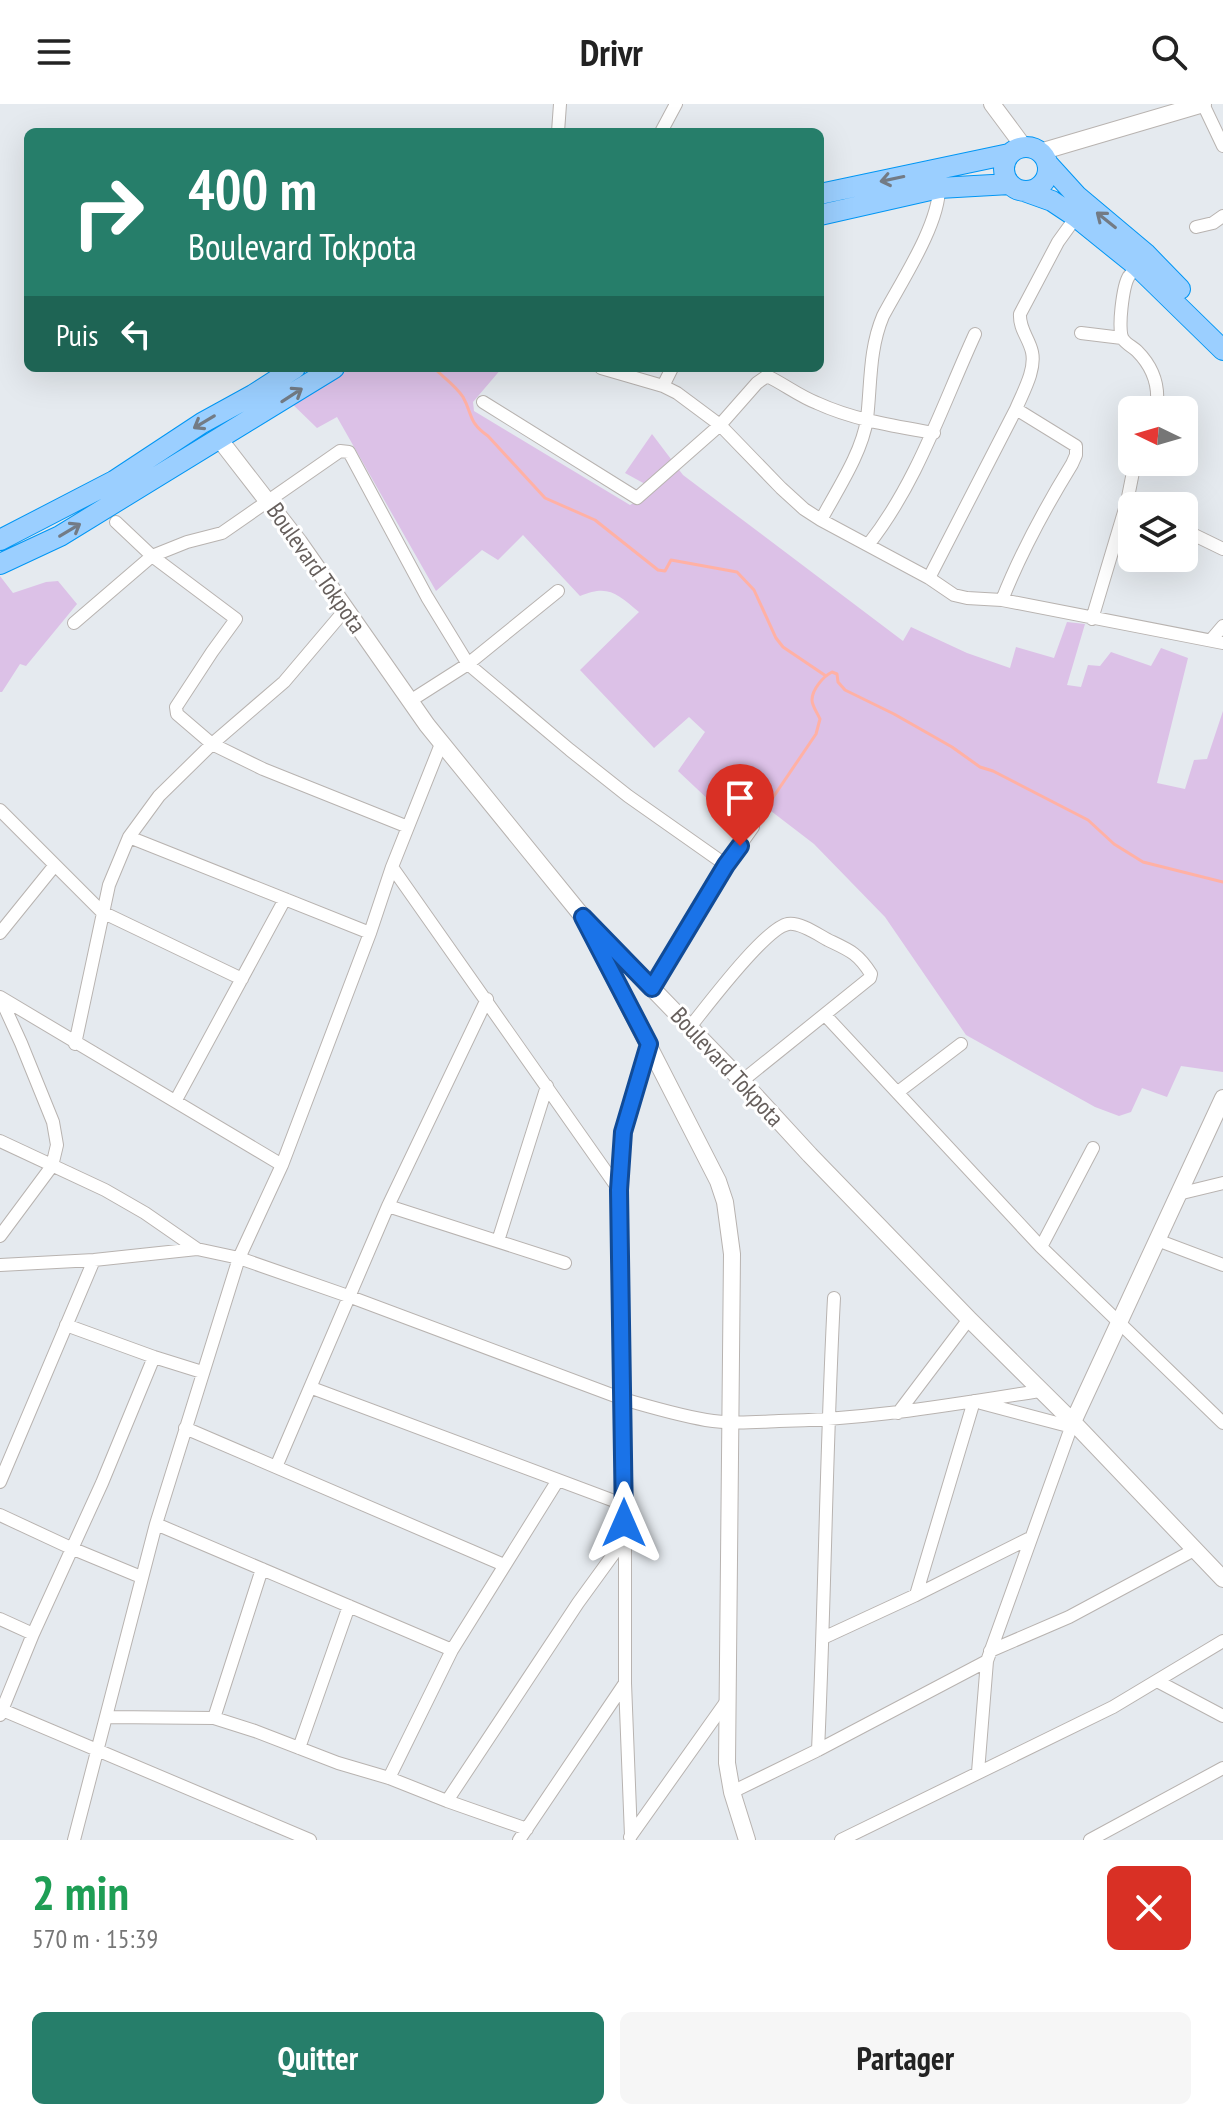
<!DOCTYPE html>
<html lang="fr">
<head>
<meta charset="utf-8">
<style>
	:root { --surface:#fff; --page:#f6f6f6; --text:#222; --muted:#767676; --accent:#267e6a }
	body { margin:0; font-family:"PT Sans Narrow",sans-serif; background:var(--page); color:var(--text); height:100vh; display:flex; flex-direction:column; font-size:30px; white-space:nowrap }
	* { box-sizing:border-box; margin:0 }
	p { font-size:26px; color:var(--muted) }
	.icon { flex:none; width:44px; height:44px; fill:none; stroke:currentColor; stroke-width:2; stroke-linecap:round; stroke-linejoin:round }
	.map { position:relative; height:1736px; overflow:hidden }
	.sheet { display:flex; flex-direction:column; background:var(--surface); flex:1 }
	.sheet>* { flex:none }
	.hud { position:absolute; left:24px; top:24px; width:800px; height:244px; border-radius:12px; box-shadow:0 8px 32px #0002; background:#267e6a; color:#fff; overflow:hidden }
	.needle { width:52px; rotate:275deg }
	.tools { position:absolute; left:1118px; top:292px; display:grid; gap:16px }
	.tools a { display:grid; place-items:center; width:80px; height:80px; border-radius:12px; background:var(--surface); box-shadow:0 8px 32px #0002; font-size:40px }
	.pin { position:absolute; display:grid; place-items:center; width:68px; height:68px; color:#fff; margin:-82px -34px; border-radius:50% 50% 50% 0; rotate:-45deg; box-shadow:0 0 8px #0007 }
	.pin .icon { rotate:45deg }
	.me { position:absolute; width:88px; margin:-44px; rotate:0deg; stroke-linejoin:round; filter:drop-shadow(0 0 6px #0008) }
	.turn { display:flex; align-items:center; gap:28px; height:168px; padding:0 32px; font-size:36px }
	.turn .icon { width:104px; height:104px; stroke-width:2.5 }
	.turn b { display:block; font-size:56px; line-height:68px }
	.then { display:flex; align-items:center; height:76px; padding:0 32px; background:#0003; gap:16px; font-size:30px }
	.round { display:grid; place-items:center; flex:none; width:84px; height:84px; border-radius:12px; background:var(--page) }
	.head { display:flex; align-items:center; justify-content:space-between; height:136px; padding:0 32px }
	h1 { font-size:48px; font-weight:800; line-height:60px; color:#1e9e55 }
	.button { display:flex; gap:16px; margin-top:auto; padding:16px 32px }
	.button a { flex:1; height:92px; border-radius:12px; background:var(--accent); color:#fff; font-size:32px; font-weight:800; line-height:92px; text-align:center }
	.button a+a { background:var(--page); color:var(--text) }
	header { display:flex; justify-content:space-between; align-items:center; height:104px; padding:0 32px; background:var(--surface); font-size:36px; font-weight:800 }
	.map>svg:first-child { display:block }
	.green { fill:#dcc1e7 }
	.lines { fill:none; stroke-linecap:round; stroke-linejoin:round }
	.stream { stroke:#ffb1a5; stroke-width:3 }
	.minor-casing { stroke:#b8b3b0; stroke-width:14 }
	.tertiary-casing { stroke:#b8b3b0; stroke-width:18 }
	.trunk-casing { stroke:#0096f4; stroke-width:22 }
	.minor { stroke:#fff; stroke-width:12 }
	.tertiary { stroke:#fff; stroke-width:16 }
	.trunk { stroke:#9bcfff; stroke-width:20 }
	.oneway { stroke:#737b85 }
	.route-casing { stroke:#114b97; stroke-width:20 }
	.route { stroke:#1a73e8; stroke-width:14 }
	.labels { text-anchor:middle; stroke-width:6; stroke-linejoin:round; paint-order:stroke }
	.street-label { font-size:24px; fill:#665f5c; stroke:#fff }
</style>
</head>
<body>
<header><svg class="icon" aria-label="menu" viewBox="0 0 24 24"><path d="M4 6h16M4 12h16M4 18h16"/></svg>Drivr<svg class="icon" aria-label="search" viewBox="0 0 24 24"><circle cx="10" cy="10" r="6"/><path d="M15 15l6 6"/></svg></header>
<div class="map">
<svg width="1223" height="1736" viewBox="0 0 1223 1736">
	<rect width="100%" height="100%" fill="#e5eaef"/>
	<!-- green -->
	<path class="green" d="M 327,264 L 502,264 L 473,298 L 474,307 L 630,401 L 656,386 L 625,369 L 652,330 L 683,371 L 903,537 L 911,523 L 967,549 L 1010,564 L 1016,543 L 1054,554 L 1067,518 L 1085,520 L 1067,581 L 1081,583 L 1088,561 L 1100,562 L 1111,548 L 1151,562 L 1161,544 L 1188,554 L 1157,679 L 1185,685 L 1194,656 L 1207,655 L 1223,607 L 1223,968 L 1181,962 L 1167,993 L 1142,984 L 1131,1008 L 1119,1012 L 1095,1003 L 966,931 L 885,813 L 814,740 L 771,707 L 748,685 L 730,716 L 678,667 L 705,628 L 689,613 L 654,644 L 580,566 L 639,508 C 617,490 609,480 580,492 L 523,431 L 498,456 L 482,446 L 436,487 L 337,313 L 317,324 L 285,293 Z
		M 0,472 L 13,489 L 46,478 L 58,477 L 77,500 L 26,562 L 20,560 L 2,588 L 0,588 Z"/>
	<g class="lines">
		<!-- stream -->
		<path class="stream" d="M 434,264 C 443,273 456,282 463,293 C 473,311 468,318 488,332 L 545,394 L 595,416 L 658,466 L 665,467 L 671,456 L 737,468 L 754,486 L 776,534 L 783,543 L 826,572
			M 755,720 L 816,630 L 820,615 C 818,610 812,602 812,596 C 812,585 824,572 832,568 L 837,570 L 838,578 L 845,586 L 894,610 L 952,643 L 980,663 L 993,667 L 1088,716 L 1114,740 L 1143,758 L 1223,778"/>
		<!-- minor casing -->
		<g class="minor-casing">
			<path id="minor" d="M 1203,0 L 1223,42
				M 558,28 L 560,0
				M 661,28 L 676,0
				M 1196,123 L 1213,119 L 1223,112
				M 1138,163 C 1137,164 1129,171 1129,172 C 1123,181 1117,227 1123,235 C 1126,240 1133,243 1137,247 C 1154,264 1160,284 1156,306
				M 1081,229 L 1122,234
				M 601,264 L 663,282 L 677,289 L 720,321 L 781,384 L 804,405 L 821,416 L 929,474 L 954,491 L 967,494 L 1002,496 L 1223,539
				M 663,282 L 672,264
				M 483,298 L 637,394 L 720,321 L 757,279 L 767,272 C 784,280 799,292 817,299 C 854,316 894,322 934,329
				M 821,416 C 837,386 862,349 867,315 C 871,280 869,245 883,212 C 901,178 939,121 939,84
				M 116,418 L 152,452 L 236,515 L 212,548 L 176,603 L 177,610 L 212,640 L 263,665 L 408,723
				M 1184,426 L 1223,445
				M 868,441 C 917,379 942,302 975,230
				M 929,474 L 1016,305 C 1023,288 1036,266 1032,248 C 1029,234 1019,225 1020,210 L 1058,138 L 1076,113
				M 1002,496 C 1021,448 1045,404 1072,360 L 1076,351 L 1076,342 L 1016,305
				M 1092,515 L 1127,398 L 1135,358
				M 74,519 L 152,452 L 187,438 L 222,429 L 340,347 L 349,348 L 427,493 L 468,560 L 570,646 L 628,692 L 726,761
				M 1211,536 L 1223,522
				M 410,597 L 468,560 L 558,487
				M 0,706 L 102,808 L 242,875
				M 129,733 L 370,829
				M 392,763 L 619,1086
				M 0,829 L 55,761
				M 652,884 L 726,761 L 753,723
				M 0,893 L 282,1061
				M 0,893 L 21,939 L 53,1018 L 57,1041 L 52,1062 L 0,1132
				M 825,911 L 1041,1143 L 1223,1319
				M 690,923 C 707,902 765,824 788,820 C 800,818 817,830 828,836 C 849,846 858,849 871,870 L 870,874 L 742,977
				M 75,940 L 109,781 L 129,733 L 159,692 L 212,640 L 284,578 L 345,506
				M 898,988 L 961,940
				M 176,996 L 285,795
				M 0,1037 L 105,1086 L 145,1109 L 197,1145 L 239,1154 L 348,1192 L 623,1295 C 650,1303 678,1311 706,1316 C 730,1320 755,1318 779,1317 C 867,1316 953,1300 1040,1287
				M 1178,1090 L 1223,1079
				M 388,1102 L 565,1159
				M 1157,1136 L 1223,1161
				M 498,1137 L 547,982
				M 1041,1143 L 1093,1044
				M 0,1161 L 94,1156 L 197,1145
				M 66,1221 L 154,1253 L 202,1268
				M 312,1284 L 625,1401
				M 981,1299 L 1072,1323
				M 898,1309 L 969,1215
				M 185,1324 L 504,1461
				M 276,1363 L 388,1102 L 487,895
				M 0,1378 L 94,1156
				M 0,1411 L 71,1444 L 141,1473
				M 156,1420 L 452,1546
				M 916,1491 L 974,1297
				M 0,1515 L 33,1530
				M 823,1534 L 916,1491 L 1030,1434
				M 990,1547 L 1069,1513 L 1194,1446
				M 1157,1577 L 1223,1612
				M 0,1605 L 310,1736
				M 0,1611 L 33,1530 L 102,1379 L 154,1253
				M 107,1613 L 214,1614 L 255,1627 L 338,1659 L 389,1674 L 447,1697 L 527,1725
				M 214,1614 L 262,1465
				M 299,1644 L 349,1502
				M 818,1646 C 825,1495 826,1344 834,1194
				M 978,1668 L 987,1557 L 1073,1318
				M 389,1674 L 452,1546 L 558,1376
				M 732,1688 L 818,1646 L 987,1557
				M 447,1697 L 578,1499 L 623,1437
				M 631,1732 L 625,1579 L 625,1401 L 619,1086 L 623,1028 L 649,940
				M 630,1733 L 728,1595
				M 74,1736 L 156,1420 L 239,1154 L 282,1061 L 370,829 L 392,763 L 441,640
				M 519,1736 L 625,1579
				M 841,1736 L 1113,1603 L 1223,1537
				M 1090,1736 L 1223,1664"/>
		</g>
		<!-- tertiary casing -->
		<g class="tertiary-casing">
			<path id="tertiary" d="M 992,0 L 1024,43
				M 1040,48 L 1203,0
				M 220,336 L 299,438 L 427,621 L 583,813 L 742,977 L 810,1051 L 969,1215 L 1073,1318 L 1223,1475
				M 591,829 L 718,1077 L 725,1098 L 732,1150 L 727,1659 L 732,1688 L 747,1736
				M 1073,1318 L 1223,994"/>
		</g>
		<!-- trunk casing -->
		<g class="trunk-casing">
			<path id="trunk" d="M1004 65a22 22 0 1 1 44 0a22 22 0 1 1-44 0Z
				M 1047,59 L 1077,92 L 1146,150 L 1180,185
				M 1024,87 L 1052,97 L 1076,113 L 1138,163 L 1223,246
				M 820,90 L 1009,50
				M 820,111 L 939,84 L 1010,80
				M 0,436 L 114,377 L 202,319 L 253,291 L 295,264
				M 0,460 L 60,432 L 334,264"/>
		</g>
		<!-- minor -->
		<use href="#minor" class="minor"/>
		<!-- tertiary -->
		<use href="#tertiary" class="tertiary"/>
		<!-- trunk -->
		<use href="#trunk" class="trunk"/>
	</g>
	<!-- one-way arrows -->
	<defs><path id="oneway-shaft" d="M-6 0H5M1.5-3L5.5 0L1.5 3" fill="none" stroke-width="1.6" stroke-linecap="round" stroke-linejoin="round" transform="scale(2)"/></defs>
	<g class="oneway">
		<use href="#oneway-shaft" transform="translate(892 75) rotate(168)"/>
		<use href="#oneway-shaft" transform="translate(1106 116) rotate(-141)"/>
		<use href="#oneway-shaft" transform="translate(292 291) rotate(-33)"/>
		<use href="#oneway-shaft" transform="translate(204 318) rotate(149)"/>
		<use href="#oneway-shaft" transform="translate(70 426) rotate(-31)"/>
	</g>
	<g class="lines">
		<!-- route casing -->
		<g class="route-casing">
			<path id="route" d="M 624,1419 L 619,1086 L 623,1028 L 649,940 L 583,813 L 652,884 L 726,761 L 740,742"/>
		</g>
		<!-- route -->
		<use href="#route" class="route"/>
	</g>
	<g class="labels">
		<!-- street labels -->
		<g class="street-label">
			<text transform="translate(316 464) rotate(55)" y="8">Boulevard Tokpota</text>
			<text transform="translate(727 963) rotate(47)" y="8">Boulevard Tokpota</text>
		</g>
	</g>
</svg>
<div class="tools">
<a><svg class="needle" viewBox="-14 -14 28 28"><path d="M0-13l5 13h-10z" fill="#e53935"/><path d="M0 13l5-13h-10z" fill="#767676"/></svg></a>
<a><svg class="icon" aria-label="layers" viewBox="0 0 24 24"><path d="M12 4l9 5-9 5-9-5zM3 14l9 5 9-5"/></svg></a>
</div>
<div class="pin" style="left:740px;top:742px;background:#d93025"><svg class="icon" aria-label="arrive" viewBox="0 0 24 24"><path d="M6 21V4h12l-3 4 3 4H6"/></svg></div>
<svg class="me" style="left:624px;top:1419px" viewBox="-20 -20 40 40"><path d="M0-17L14 15 0 8-14 15z" fill="#1a73e8" stroke="#fff" stroke-width="4"/></svg>
<div class="hud">
<div class="turn"><svg class="icon" aria-label="right" viewBox="0 0 24 24"><path d="M7 20v-9h11M14 6l5 5-5 5"/></svg><div><b>400 m</b>Boulevard Tokpota</div></div>
<div class="then">Puis<svg class="icon" aria-label="left" viewBox="0 0 24 24"><path d="M17 20v-9H6M10 6l-5 5 5 5"/></svg></div>
</div>
</div>
<section class="sheet">
<div class="head"><div><h1>2 min</h1><p>570 m · 15:39</p></div><a class="round" style="background:#d93025;color:#fff"><svg class="icon" aria-label="close" viewBox="0 0 24 24"><path d="M6 6l12 12M18 6L6 18"/></svg></a></div>
<div class="button"><a>Quitter</a><a>Partager</a></div>
</section>
</body>
</html>
